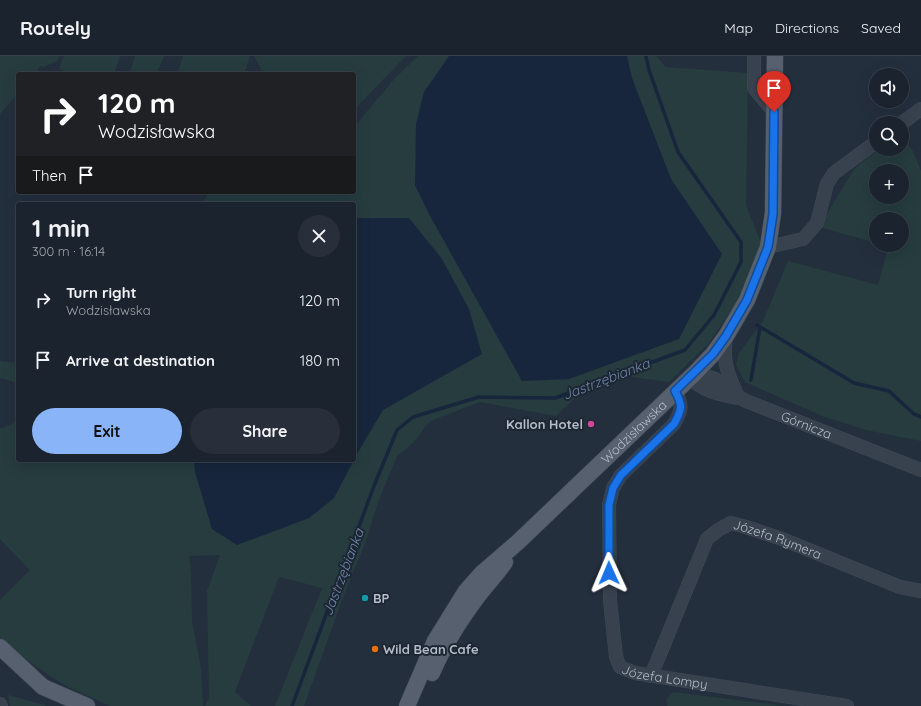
<!DOCTYPE html>
<html lang="en">
<head>
<meta charset="utf-8">
<style>
	:root { --surface:#1b232e; --page:#282f3a; --text:#f1f3f6; --muted:#a0a4aa; --line:#39404a; --accent:#8ab4f8 }
	body { margin:0; font-family:Quicksand,sans-serif; background:var(--page); color:var(--text); height:100vh; display:flex; flex-direction:column; font-size:15px; white-space:nowrap }
	* { box-sizing:border-box; margin:0 }
	p { font-size:13px; color:var(--muted) }
	.icon { flex:none; width:22px; height:22px; fill:none; stroke:currentColor; stroke-width:2; stroke-linecap:round; stroke-linejoin:round }
	.map { position:relative; flex:1; overflow:hidden }
	.sheet { position:absolute; left:16px; top:146px; width:340px; height:260px; display:flex; flex-direction:column; background:var(--surface); border-radius:4px; box-shadow:0 4px 16px #0002,0 0 0 1px var(--line) }
	.sheet>* { flex:none }
	.banner { position:absolute; left:16px; top:16px; width:340px; height:122px; border-radius:4px; box-shadow:0 4px 16px #0002,0 0 0 1px var(--line); background:#202124; color:#fff; overflow:hidden }
	.buttons { position:absolute; left:869px; top:12px; display:grid; gap:8px }
	.buttons a { display:grid; place-items:center; width:40px; height:40px; border-radius:50%; background:var(--surface); box-shadow:0 4px 16px #0002,0 0 0 1px var(--line); font-size:20px }
	.pin { position:absolute; display:grid; place-items:center; width:34px; height:34px; color:#fff; margin:-41px -17px; border-radius:50% 50% 50% 0; rotate:-45deg; box-shadow:0 0 4px #0007 }
	.pin .icon { rotate:45deg }
	.me { position:absolute; width:44px; margin:-22px; rotate:359deg; stroke-linejoin:round; filter:drop-shadow(0 0 3px #0008) }
	.turn { display:flex; align-items:center; gap:14px; height:84px; padding:0 16px; font-size:18px }
	.turn .icon { width:52px; height:52px; stroke-width:2.5 }
	.turn b { display:block; font-size:28px; line-height:34px }
	.then { display:flex; align-items:center; height:38px; padding:0 16px; background:#0003; gap:8px; font-size:15px }
	.round { display:grid; place-items:center; flex:none; width:42px; height:42px; border-radius:21px; background:var(--page) }
	.summary { display:flex; align-items:center; justify-content:space-between; height:68px; padding:0 16px }
	h1 { font-size:24px; font-weight:700; line-height:30px }
	.button { display:flex; gap:8px; margin-top:auto; padding:8px 16px }
	.button a { flex:1; height:46px; border-radius:24px; background:var(--accent); color:#111; font-size:16px; font-weight:700; line-height:46px; text-align:center }
	.button a+a { background:var(--page); color:var(--text) }
	ul { padding:0; list-style:none }
	li { display:flex; align-items:center; gap:12px; height:60px; padding:0 16px }
	li div { flex:1 }
	li b { display:block; font-size:15px }
	li em { font-style:normal }
	header { display:flex; align-items:center; gap:24px; box-sizing:border-box; height:56px; padding:0 20px; background:var(--surface); border-bottom:1px solid var(--line) }
	header strong { font-size:19px }
	nav { display:flex; gap:22px; margin-inline-start:auto; font-size:14px }
	.map>svg:first-child { display:block }
	.green { fill:#263c3f; fill-rule:evenodd }
	.water { fill:#17263c }
	.lines { fill:none; stroke-linecap:round; stroke-linejoin:round }
	.stream { stroke:#17263c; stroke-width:3.5 }
	.minor-casing { stroke:#414a57; stroke-width:14 }
	.major-casing { stroke:#414a57; stroke-width:17 }
	.minor { stroke:#38414e; stroke-width:13 }
	.major { stroke:#56606e; stroke-width:16 }
	.route-casing { stroke:#114b97; stroke-width:10 }
	.route { stroke:#1a73e8; stroke-width:7 }
	.hotel-dot { fill:#d1479c; stroke:#1d2633; stroke-width:1.5 }
	.culture-dot { fill:#0f9aa8; stroke:#1d2633; stroke-width:1.5 }
	.food-dot { fill:#e8710a; stroke:#1d2633; stroke-width:1.5 }
	.labels { text-anchor:middle; stroke-width:4; stroke-linejoin:round; paint-order:stroke }
	.poi-label { font-size:13px; font-weight:bold; fill:#b4bcc9; stroke:#1d2633; text-anchor:start }
	.street-label { font-size:13px; fill:#b4bcc9; stroke:#1d2633 }
	.water-label { font-size:14px; font-style:italic; fill:#6d86a8; stroke:#1d2633 }
</style>
</head>
<body>
<header>
<strong>Routely</strong>
<nav><a>Map</a><a>Directions</a><a>Saved</a></nav>
</header>
<div class="map">
<svg width="921" height="650" viewBox="0 0 921 650">
	<rect width="100%" height="100%" fill="#242f3e"/>
	<!-- green -->
	<path class="green" d="M 0,0 L 59,0 L 57,5 L 44,11 L 40,10 L 36,18 L 18,18 L 18,47 L 14,42 L 0,58 Z
		M 64,0 L 120,0 L 114,18 L 73,18 L 59,13 Z
		M 135,0 L 164,0 L 157,18 L 129,18 Z
		M 183,0 L 250,0 L 244,18 L 177,18 Z
		M 254,0 L 406,0 L 354,54 L 354,18 L 263,18 L 262,15 Z
		M 418,0 L 656,0 L 666,11 L 748,17 L 746,149 L 761,187 L 746,232 L 709,287 L 669,326 L 632,321 L 576,341 L 556,360 L 480,346 L 430,365 L 413,387 L 397,400 L 377,449 L 367,482 L 342,544 L 304,650 L 275,650 L 322,532 L 279,521 L 235,636 L 251,650 L 205,650 L 209,642 L 207,535 L 220,499 L 189,500 L 191,516 L 192,565 L 201,611 L 203,650 L 110,650 L 68,631 L 47,618 L 13,594 L 0,581 L 0,544 L 30,514 L 0,483 L 0,373 L 18,365 L 18,404 L 354,404 L 354,148 L 201,148 L 209,136 L 354,136 L 354,71 L 395,22 Z
		M 902,79 L 913,95 L 921,115 L 921,385 L 866,374 L 822,360 L 745,326 L 736,309 L 739,297 L 763,265 L 788,205 L 878,229 L 888,191 L 883,189 L 902,189 L 902,163 L 876,163 L 876,187 L 819,171 L 854,113 L 879,93 L 902,93 ZM 876,115 L 902,115 L 902,141 L 876,141 Z
		M 0,305 L 18,307 L 18,327 L 0,322 Z
		M 673,636 L 770,648 L 783,650 L 667,650 L 666,643 Z
		M 8,639 L 45,649 L 46,650 L 10,650 Z"/>
	<!-- water -->
	<path class="water" d="M 449,0 L 627,0 L 632,22 L 671,123 L 722,198 L 679,283 L 569,323 L 522,325 L 429,158 L 415,129 L 416,68 L 424,36 Z
		M 354,162 L 409,162 L 442,203 L 469,253 L 482,298 L 383,354 L 354,403 Z
		M 194,404 L 354,404 L 334,442 L 309,462 L 237,489 L 212,473 L 195,416 Z"/>
	<g class="lines">
		<!-- stream -->
		<path class="stream" d="M 757,269 L 854,327 L 889,335 L 914,358 L 921,361
			M 751,324 L 760,271
			M 292,650 L 374,430 L 397,374 L 413,361 L 479,341 L 555,342 L 685,294 L 714,259 L 741,206 L 741,186 L 678,96 L 649,14 L 646,0"/>
		<!-- minor casing -->
		<g class="minor-casing">
			<g id="minor">
				<path d="M 754,0 L 754,32 L 774,56"/>
				<path d="M 902,67 L 921,53"/>
				<path d="M 768,191 L 803,183 L 817,167 L 827,128 L 834,117 L 876,86"/>
				<path d="M 726,280 C 723,304 726,315 736,336"/>
				<path id="s1" d="M 695,317 C 705,320 717,322 725,329 C 733,335 737,341 746,345 L 921,414"/>
				<path d="M 689,321 C 704,336 719,338 738,342"/>
				<path id="s2" d="M 675,335 C 683,349 682,354 674,368 L 621,419 L 613,432 L 609,449 L 610,544 L 616,601 L 620,611 L 635,617 L 847,650"/>
				<path id="s3" d="M 651,620 L 707,483 L 718,474 L 731,467 L 746,471 L 782,483 L 900,531 L 921,535"/>
				<path d="M 0,648 L 1,650"/>
			</g>
		</g>
		<!-- major casing -->
		<g class="major-casing">
			<g id="major">
				<path d="M 0,591 L 43,631 L 87,650"/>
				<path d="M 432,617 C 444,589 460,564 478,540 C 487,528 497,518 505,506"/>
				<path id="s4" d="M 407,650 L 435,585 L 466,535 L 481,518 L 518,486 L 695,317 L 713,298 L 726,280 L 747,244 L 768,191 L 773,157 L 775,0"/>
			</g>
		</g>
		<!-- minor -->
		<use href="#minor" class="minor"/>
		<!-- major -->
		<use href="#major" class="major"/>
	</g>
	<g class="lines">
		<!-- route casing -->
		<g class="route-casing">
			<path id="route" d="M 609,517 L 609,449 L 613,432 L 621,419 L 674,368 C 682,354 683,349 675,335 L 713,298 L 726,280 L 747,244 L 768,191 L 773,158 L 774,56"/>
		</g>
		<!-- route -->
		<use href="#route" class="route"/>
	</g>
	<!-- markers -->
	<circle class="hotel-dot" cx="591" cy="368" r="4"/>
	<circle class="culture-dot" cx="365" cy="542" r="4"/>
	<circle class="food-dot" cx="375" cy="593" r="4"/>
	<g class="labels">
		<!-- poi labels -->
		<g class="poi-label">
			<text x="583" y="373" text-anchor="end">Kallon Hotel</text>
			<text x="373" y="547">BP</text>
			<text x="383" y="598">Wild Bean Cafe</text>
		</g>
		<!-- street labels -->
		<g class="street-label">
			<text dy="5" stroke="none"><textPath href="#s1" startOffset="124">Górnicza</textPath></text>
			<text dy="5" stroke="none"><textPath href="#s4" startOffset="361">Wodzisławska</textPath></text>
			<text dy="5" stroke="none"><textPath href="#s3" startOffset="226">Józefa Rymera</textPath></text>
			<text dy="5" stroke="none"><textPath href="#s2" startOffset="351">Józefa Lompy</textPath></text>
		</g>
		<!-- water labels -->
		<g class="water-label">
			<text transform="translate(606 323) rotate(-21)" y="5">Jastrzębianka</text>
			<text transform="translate(343 516) rotate(-69)" y="5">Jastrzębianka</text>
		</g>
	</g>
</svg>
<div class="buttons">
<a><svg class="icon" aria-label="sound" viewBox="0 0 24 24"><path d="M4 9h4l5-4v14l-5-4H4zM17 9q2 3 0 6"/></svg></a>
<a><svg class="icon" aria-label="search" viewBox="0 0 24 24"><circle cx="10" cy="10" r="6"/><path d="M15 15l6 6"/></svg></a>
<a>+</a>
<a>−</a>
</div>
<div class="pin" style="left:774px;top:56px;background:#d93025"><svg class="icon" aria-label="arrive" viewBox="0 0 24 24"><path d="M6 21V4h12l-3 4 3 4H6"/></svg></div>
<svg class="me" style="left:609px;top:517px" viewBox="-20 -20 40 40"><path d="M0-17L14 15 0 8-14 15z" fill="#1a73e8" stroke="#fff" stroke-width="4"/></svg>
<div class="banner">
<div class="turn"><svg class="icon" aria-label="right" viewBox="0 0 24 24"><path d="M7 20v-9h11M14 6l5 5-5 5"/></svg><div><b>120 m</b>Wodzisławska</div></div>
<div class="then">Then<svg class="icon" aria-label="arrive" viewBox="0 0 24 24"><path d="M6 21V4h12l-3 4 3 4H6"/></svg></div>
</div>
<section class="sheet">
<div class="summary"><div><h1>1 min</h1><p>300 m · 16:14</p></div><a class="round"><svg class="icon" aria-label="close" viewBox="0 0 24 24"><path d="M6 6l12 12M18 6L6 18"/></svg></a></div>
<ul>
<li><svg class="icon" aria-label="right" viewBox="0 0 24 24"><path d="M7 20v-9h11M14 6l5 5-5 5"/></svg><div><b>Turn right</b><p>Wodzisławska</p></div><em>120 m</em></li>
<li><svg class="icon" aria-label="arrive" viewBox="0 0 24 24"><path d="M6 21V4h12l-3 4 3 4H6"/></svg><div><b>Arrive at destination</b></div><em>180 m</em></li>
</ul>
<div class="button"><a>Exit</a><a>Share</a></div>
</section>
</div>
</body>
</html>
